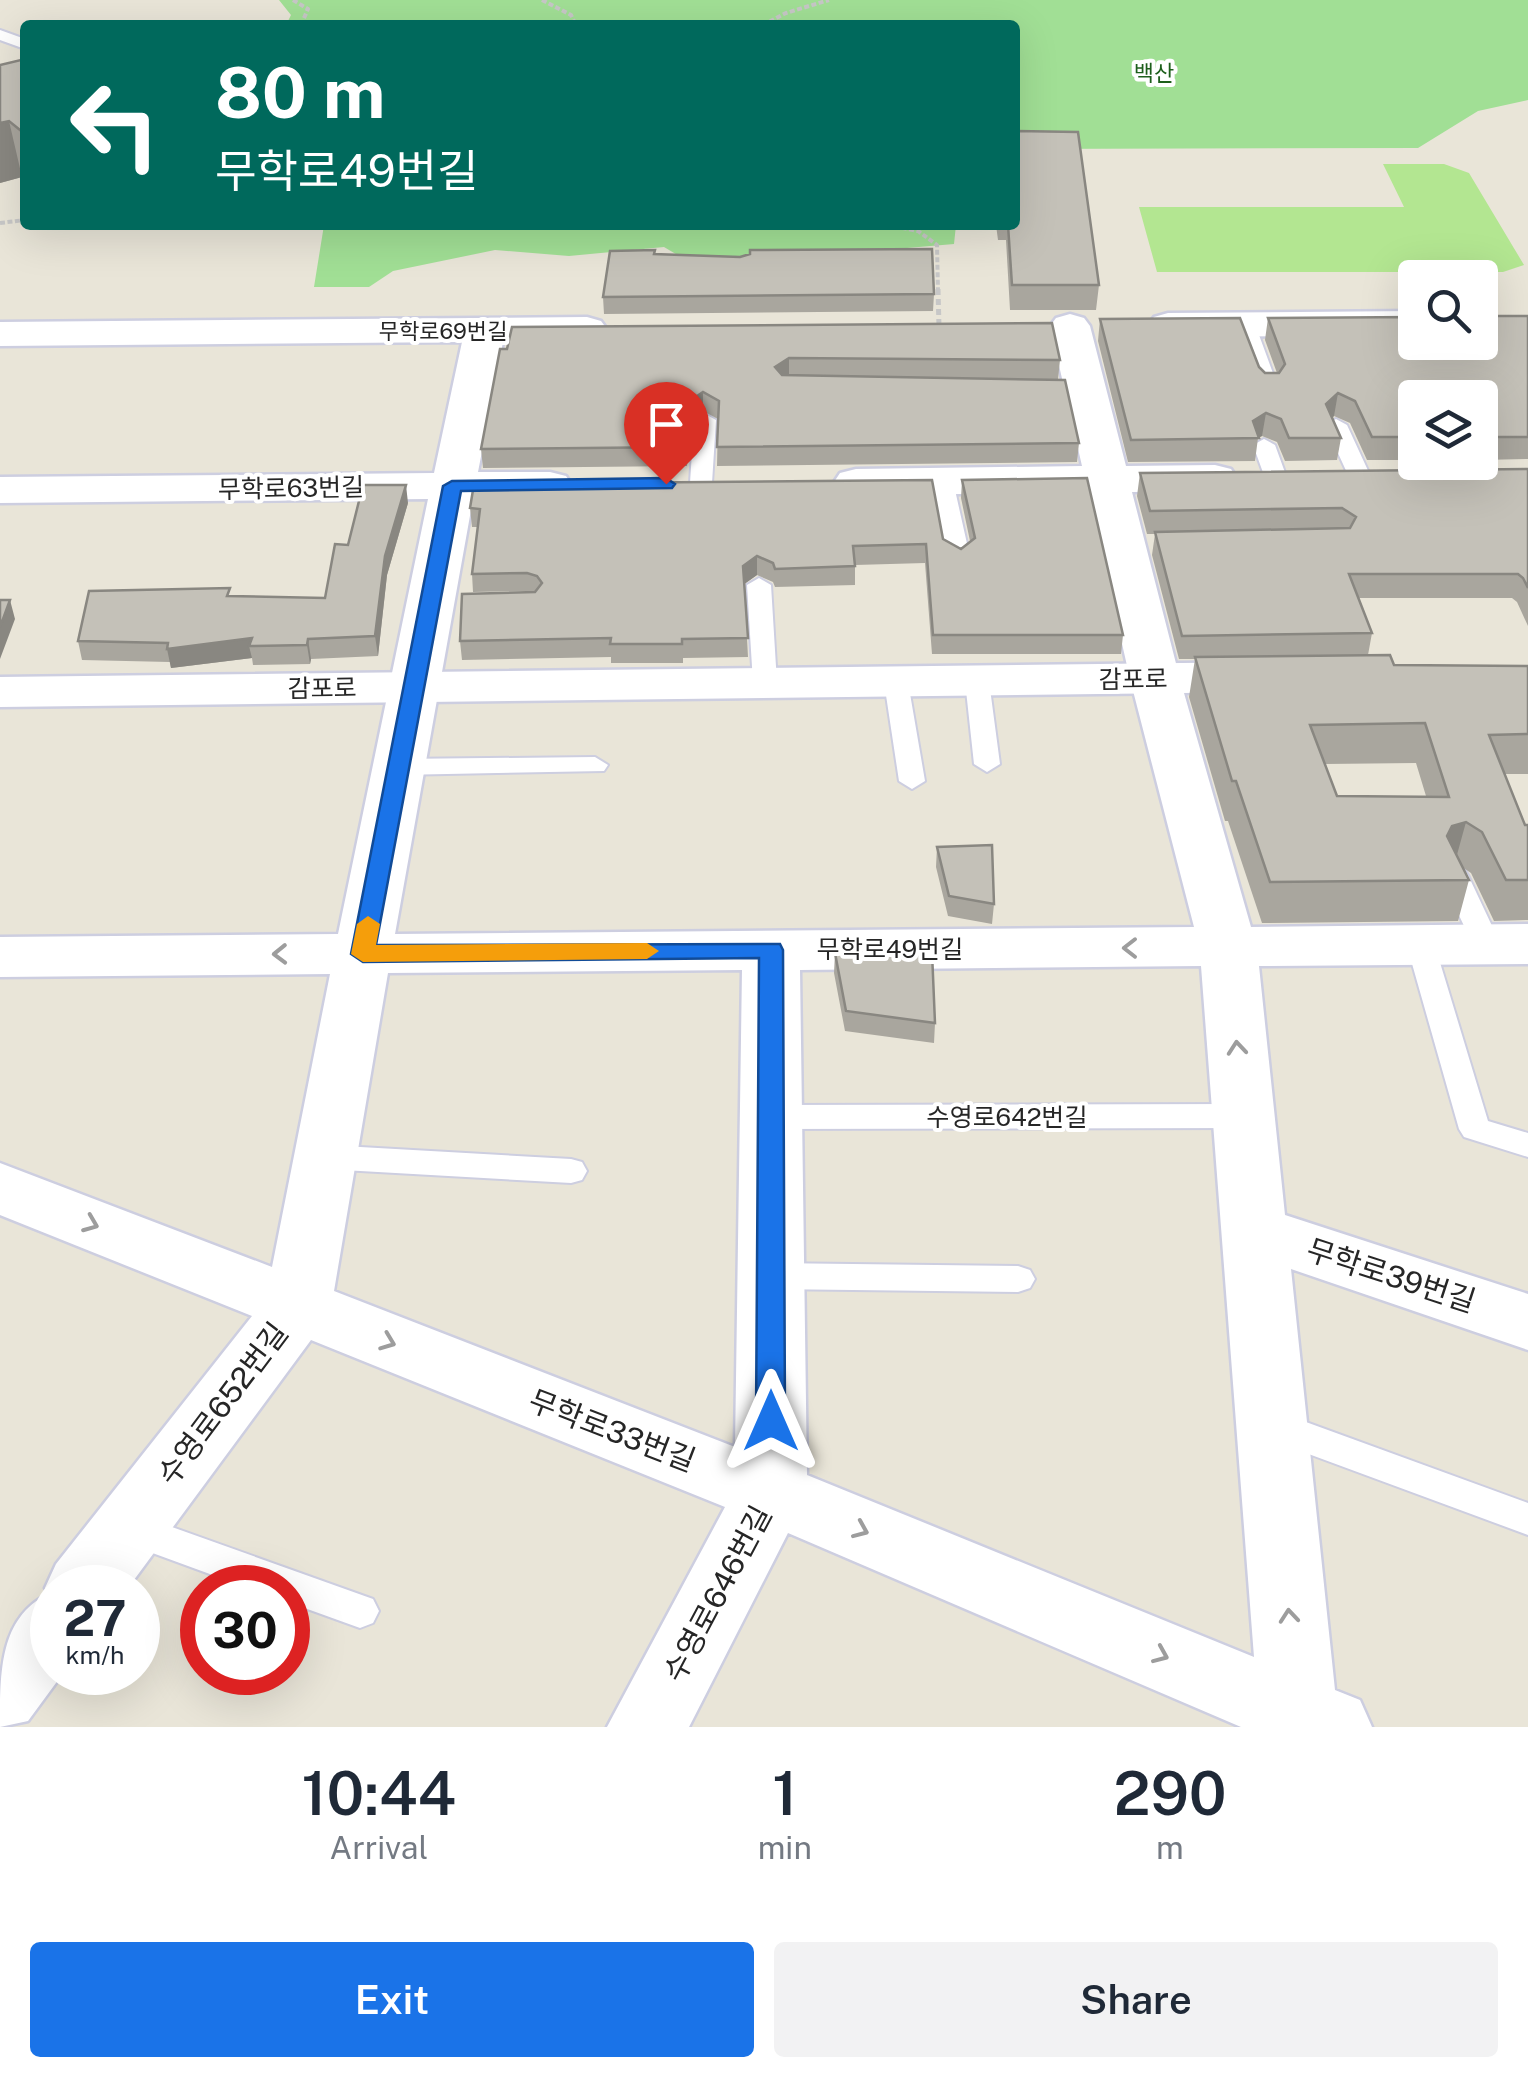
<!DOCTYPE html>
<html lang="en">
<head>
<meta charset="utf-8">
<style>
	:root { --surface:#fff; --page:#f2f2f3; --text:#1f2937; --muted:#747a83; --accent:#1a73e8 }
	body { margin:0; font-family:"Public Sans","Noto Sans KR",sans-serif; background:var(--page); color:var(--text); height:100vh; display:flex; flex-direction:column; font-size:38px; white-space:nowrap }
	* { box-sizing:border-box; margin:0 }
	p { font-size:32px; color:var(--muted) }
	.icon { flex:none; width:55px; height:55px; fill:none; stroke:currentColor; stroke-width:2; stroke-linecap:round; stroke-linejoin:round }
	.map { position:relative; height:1727px; overflow:hidden }
	.drawer { display:flex; flex-direction:column; background:var(--surface); flex:1 }
	.drawer>* { flex:none }
	.top-card { position:absolute; left:20px; top:20px; width:1000px; height:210px; border-radius:10px; box-shadow:0 10px 40px #0002; background:#00695c; color:#fff; overflow:hidden }
	.controls { position:absolute; left:1398px; top:260px; display:grid; gap:20px }
	.controls a { display:grid; place-items:center; width:100px; height:100px; border-radius:10px; background:var(--surface); box-shadow:0 10px 40px #0002; font-size:50px }
	.speed { position:absolute; left:30px; top:1565px; display:flex; gap:20px; font-size:50px; font-weight:700; text-align:center }
	.speed>* { display:grid; place-content:center; width:130px; height:130px; border-radius:50%; background:var(--surface); box-shadow:0 10px 40px #0002; line-height:1 }
	.speed small { font-size:25px; font-weight:400 }
	.speed .limit { border:15px solid #d22; background:#fff; color:#111 }
	.pin { position:absolute; display:grid; place-items:center; width:85px; height:85px; color:#fff; margin:-102px -42px; border-radius:50% 50% 50% 0; rotate:-45deg; box-shadow:0 0 10px #0007 }
	.pin .icon { rotate:45deg }
	.me { position:absolute; width:110px; margin:-55px; rotate:0deg; stroke-linejoin:round; filter:drop-shadow(0 0 8px #0008) }
	.turn { display:flex; align-items:center; gap:35px; height:210px; padding:0 30px; font-size:45px }
	.turn .icon { width:130px; height:130px; stroke-width:2.5 }
	.turn b { display:block; font-size:70px; line-height:85px }
	.eta { display:flex; justify-content:space-evenly; align-items:center; height:170px; text-align:center }
	.eta b { font-size:60px; font-weight:600; line-height:70px }
	.cta { display:flex; gap:20px; margin-top:auto; padding:20px 30px }
	.cta a { flex:1; height:115px; border-radius:10px; background:var(--accent); color:#fff; font-size:40px; font-weight:600; line-height:115px; text-align:center }
	.cta a+a { background:var(--page); color:var(--text) }
	.map>svg:first-child { display:block }
	.green { fill:#a1df95 }
	.pitch { fill:#b3e691 }
	.lines { fill:none; stroke-linecap:round; stroke-linejoin:round }
	.lane-casing { stroke:#cdcee0; stroke-width:4 }
	.street-casing { stroke:#cdcee0; stroke-width:5 }
	.secondary-casing { stroke:#cdcee0; stroke-width:5 }
	.path-far1 { stroke:#c7c7c7; stroke-width:4; stroke-dasharray:5 2.5; stroke-linecap:butt }
	.path { stroke:#c7c7c7; stroke-width:5; stroke-dasharray:6 4; stroke-linecap:butt }
	.lane { fill:#fff; fill-rule:evenodd }
	.street { fill:#fff; fill-rule:evenodd }
	.secondary { fill:#fff; fill-rule:evenodd }
	.wall { fill:#a9a69e; fill-rule:evenodd }
	.shaded-wall { fill:#898781 }
	.building { fill:#c4c1b8; stroke:#898781; stroke-width:2.5; fill-rule:evenodd }
	.oneway { stroke:#9d9d9d }
	.route { fill:#1a73e8; stroke:#114b97; stroke-width:2.5 }
	.slow { fill:#f59e0b }
	.labels { text-anchor:middle; stroke-width:8; stroke-linejoin:round; paint-order:stroke }
	.far-park-label { font-size:22px; fill:#1d5f1b; stroke:#fff }
	.far-street-label { font-size:22px; fill:#262626; stroke:#fff }
	.street-label { font-size:25px; fill:#262626; stroke:#fff }
	.near-street-label { font-size:30px; fill:#262626; stroke:#fff }
</style>
</head>
<body>
<div class="map">
<svg width="1528" height="1727" viewBox="0 0 1528 1727">
	<rect width="100%" height="100%" fill="#e9e5d8"/>
	<!-- green -->
	<path class="green" d="M 279,0 L 1528,0 L 1528,100 L 1478,111 L 1418,148 L 1015,149 L 1015,25 L 286,25 L 291,15 Z
		M 324,225 L 956,225 L 954,244 L 696,266 L 664,247 L 569,256 L 495,250 L 393,271 L 369,287 L 314,287 Z"/>
	<!-- pitch -->
	<path class="pitch" d="M 1383,164 L 1444,164 L 1469,173 L 1524,265 L 1503,272 L 1157,272 L 1139,207 L 1404,207 Z"/>
	<g class="lines">
		<!-- lane casing -->
		<g class="lane-casing">
			<path id="lane" d="M 0,30 L 25,39 L 25,49 L 0,40 Z
				M 1245,318 L 1255,324 L 1278,387 L 1275,391 L 1261,391 L 1258,387 L 1235,324 Z
				M 705,414 L 716,420 L 712,483 L 701,490 L 690,483 L 694,420 Z
				M 1336,419 L 1347,425 L 1371,477 L 1368,482 L 1352,482 L 1349,477 L 1325,425 Z
				M 1264,439 L 1275,445 L 1287,478 L 1284,483 L 1268,483 L 1265,478 L 1253,445 Z
				M 942,474 L 953,481 L 970,557 L 958,564 L 946,557 L 931,481 Z
				M 759,578 L 771,585 L 777,683 L 765,690 L 753,683 L 747,585 Z
				M 977,674 L 989,681 L 1000,764 L 987,772 L 974,764 L 965,681 Z
				M 896,675 L 908,682 L 925,781 L 912,789 L 899,781 L 884,682 Z
				M 595,757 L 608,765 L 604,771 L 397,775 L 384,767 L 397,759 Z
				M 1454,866 L 1464,869 L 1468,875 L 1501,945 L 1497,952 L 1477,952 L 1473,945 L 1440,875 L 1444,869 Z
				M 1421,936 L 1431,939 L 1435,946 L 1488,1121 L 1528,1133 L 1528,1157 L 1464,1137 L 1459,1129 L 1407,946 L 1411,939 Z
				M 1243,1104 L 1254,1108 L 1259,1116 L 1254,1124 L 1243,1128 L 771,1129 L 760,1125 L 755,1117 L 760,1109 L 771,1105 Z
				M 325,1145 L 571,1159 L 582,1162 L 587,1171 L 582,1180 L 571,1183 L 325,1169 L 314,1165 L 309,1157 L 314,1149 Z
				M 770,1263 L 1018,1266 L 1030,1270 L 1035,1279 L 1030,1288 L 1018,1292 L 770,1289 L 758,1285 L 753,1276 L 758,1267 Z
				M 1273,1410 L 1528,1503 L 1528,1535 L 1260,1436 L 1255,1425 L 1260,1414 Z
				M 130,1512 L 373,1599 L 379,1611 L 373,1623 L 360,1628 L 288,1602 L 288,1588 L 248,1588 L 117,1540 L 112,1528 L 117,1516 Z"/>
		</g>
		<!-- street casing -->
		<g class="street-casing">
			<path id="street" d="M 1415,311 L 1415,335 L 1168,337 L 1154,333 L 1148,325 L 1154,317 L 1168,313 Z
				M 1070,314 L 1084,318 L 1090,326 L 1126,466 L 1215,465 L 1231,469 L 1237,478 L 1231,487 L 1215,491 L 1132,492 L 1180,679 L 1251,927 L 1528,924 L 1528,964 L 1259,966 L 1285,1215 L 1528,1294 L 1528,1350 L 1291,1269 L 1335,1690 L 1360,1700 L 1372,1727 L 1241,1727 L 788,1533 L 689,1727 L 607,1727 L 725,1507 L 311,1340 L 128,1588 L 52,1588 L 52,1672 L 64,1672 L 28,1721 L 0,1727 C 0,1670 0,1618 48,1594 L 45,1588 L 56,1564 L 252,1316 L 0,1215 L 0,1163 L 272,1267 L 330,974 L 0,977 L 0,937 L 338,934 L 428,499 L 0,503 L 0,477 L 434,473 L 462,342 L 0,346 L 0,322 L 587,317 L 601,321 L 607,329 L 601,337 L 503,342 L 478,472 L 550,472 L 566,476 L 572,485 L 566,494 L 550,498 L 473,499 L 395,934 L 1194,927 L 1130,679 L 1088,493 L 856,495 L 840,491 L 834,482 L 840,473 L 856,469 L 1082,466 L 1050,326 L 1056,318 ZM 1201,966 L 1254,1657 L 807,1475 L 800,970 ZM 742,970 L 735,1447 L 334,1291 L 388,973 Z"/>
		</g>
		<!-- secondary casing -->
		<g class="secondary-casing">
			<path id="secondary" d="M 1265,662 L 1283,666 L 1290,677 L 1283,688 L 1265,692 L 0,707 L 0,677 Z"/>
		</g>
		<!-- path-far1 -->
		<path class="path-far1" d="M 293,0 L 308,9 L 301,25
			M 542,0 L 571,15 L 576,25
			M 301,24 L 323,25
			M 763,25 L 786,13 L 829,0
			M 0,223 L 25,220
			M 887,225 L 918,231 L 937,245 L 938,292"/>
		<!-- path -->
		<path class="path" d="M 938,289 L 939,327"/>
		<!-- lane -->
		<use href="#lane" class="lane"/>
		<!-- street -->
		<use href="#street" class="street"/>
		<!-- secondary -->
		<use href="#secondary" class="secondary"/>
	</g>
	<!-- wall -->
	<path class="wall" d="M 25,59 L 25,180 L 22,177 L 0,183 L 0,65 Z
		M 996,225 L 1015,225 L 1099,285 L 1096,310 L 1010,310 L 1006,240 L 998,240 Z
		M 654,254 L 934,294 L 933,311 L 604,314 L 603,297 Z
		M 1485,316 L 1528,316 L 1528,459 L 1480,460 L 1480,398 L 1415,398 L 1415,460 L 1367,460 L 1350,423 L 1334,416 L 1332,418 L 1341,438 L 1337,460 L 1285,461 L 1277,442 L 1262,436 L 1258,438 L 1255,461 L 1128,462 L 1098,341 L 1100,319 L 1259,367 L 1265,373 L 1277,373 L 1265,340 L 1268,318 L 1415,342 L 1480,342 Z
		M 507,349 L 1060,360 L 1058,379 L 1079,443 L 1077,462 L 717,466 L 718,419 L 703,411 L 690,420 L 687,466 L 483,468 L 481,449 Z
		M 1528,469 L 1528,626 L 1517,602 L 1512,598 L 1358,598 L 1372,633 L 1368,655 L 1394,665 L 1528,666 L 1528,774 L 1504,774 L 1525,825 L 1528,825 L 1528,920 L 1494,921 L 1471,873 L 1462,867 L 1469,880 L 1458,921 L 1262,923 L 1228,821 L 1225,821 L 1189,697 L 1195,659 L 1179,659 L 1152,555 L 1155,534 L 1147,534 L 1137,496 L 1140,473 ZM 1416,763 L 1426,796 L 1337,796 L 1325,764 Z
		M 962,480 L 1123,635 L 1121,654 L 932,654 L 925,563 L 855,565 L 855,585 L 775,587 L 773,582 L 757,575 L 744,584 L 748,657 L 683,658 L 683,663 L 611,663 L 611,657 L 462,660 L 460,641 L 529,591 L 473,592 L 472,574 L 478,527 L 472,527 L 470,508 L 943,539 L 961,549 L 970,541 L 961,498 Z
		M 408,503 L 387,575 L 378,656 L 311,659 L 310,664 L 253,665 L 252,658 L 171,668 L 170,662 L 82,660 L 78,641 L 325,598 L 348,545 Z
		M 937,847 L 994,904 L 992,924 L 948,916 L 936,867 Z
		M 835,953 L 935,1023 L 934,1043 L 845,1031 L 834,973 Z"/>
	<!-- shaded-wall -->
	<path class="shaded-wall" d="M 9,121 L 22,177 L 0,183 L 0,123 Z
		M 789,358 L 789,376 L 775,386 L 775,367 Z
		M 703,392 L 703,411 L 690,420 L 687,466 L 690,401 Z
		M 1338,393 L 1334,416 L 1322,427 L 1326,404 Z
		M 1266,413 L 1262,436 L 1258,438 L 1253,421 Z
		M 406,485 L 408,503 L 387,575 L 378,656 L 375,636 L 385,556 Z
		M 757,556 L 757,575 L 743,585 L 743,566 Z
		M 10,600 L 15,619 L 0,659 L 0,627 Z
		M 252,638 L 249,646 L 252,658 L 171,668 L 167,649 Z
		M 308,639 L 311,659 L 310,664 L 307,645 Z
		M 1466,822 L 1455,862 L 1447,836 L 1452,826 Z"/>
	<!-- building -->
	<path class="building" d="M 25,59 L 25,134 L 9,121 L 0,123 L 0,65 Z
		M 1015,131 L 1078,132 L 1099,285 L 1012,285 L 1008,225 L 1015,225 Z
		M 932,249 L 934,294 L 603,297 L 610,251 L 655,250 L 654,254 L 740,257 L 750,254 L 750,250 Z
		M 1480,304 L 1485,316 L 1528,316 L 1528,437 L 1480,437 L 1480,398 L 1415,398 L 1415,437 L 1372,437 L 1355,401 L 1338,393 L 1326,404 L 1341,438 L 1289,438 L 1281,419 L 1266,413 L 1253,421 L 1259,438 L 1131,440 L 1100,319 L 1240,318 L 1259,367 L 1265,373 L 1279,373 L 1285,364 L 1268,318 L 1415,317 L 1415,342 L 1480,342 Z
		M 1052,323 L 1060,360 L 789,358 L 775,367 L 782,375 L 1065,380 L 1079,443 L 717,447 L 719,401 L 703,392 L 690,401 L 687,447 L 481,449 L 500,349 L 507,349 L 512,327 Z
		M 1528,469 L 1528,588 L 1523,578 L 1518,574 L 1349,574 L 1372,633 L 1182,636 L 1155,532 L 1350,528 L 1356,517 L 1342,508 L 1150,511 L 1140,473 Z
		M 1087,478 L 1123,635 L 933,635 L 926,544 L 853,546 L 855,566 L 775,569 L 773,563 L 757,556 L 743,566 L 748,638 L 682,639 L 682,644 L 610,644 L 611,638 L 460,641 L 462,594 L 535,592 L 542,583 L 537,576 L 527,573 L 472,574 L 480,509 L 470,508 L 474,484 L 932,480 L 943,539 L 961,549 L 975,538 L 962,480 Z
		M 363,485 L 406,485 L 385,556 L 375,636 L 308,639 L 307,645 L 249,646 L 252,638 L 167,649 L 168,643 L 78,641 L 89,591 L 230,588 L 227,596 L 325,598 L 335,544 L 348,545 Z
		M 0,600 L 10,600 L 0,627 Z
		M 1390,655 L 1394,665 L 1528,666 L 1528,734 L 1489,735 L 1525,825 L 1528,825 L 1528,880 L 1506,880 L 1482,832 L 1466,822 L 1452,826 L 1447,836 L 1469,880 L 1270,882 L 1236,781 L 1232,781 L 1195,657 ZM 1425,723 L 1449,797 L 1337,796 L 1310,725 Z
		M 992,845 L 994,904 L 949,896 L 937,847 Z
		M 932,952 L 935,1023 L 846,1011 L 835,953 Z"/>
	<!-- one-way arrows -->
	<defs><path id="oneway-chevron" d="M-2-3.5L2.5 0L-2 3.5" fill="none" stroke-width="1.6" stroke-linecap="round" stroke-linejoin="round" transform="scale(2.5)"/></defs>
	<g class="oneway">
		<use href="#oneway-chevron" transform="translate(1130 948) rotate(180)"/>
		<use href="#oneway-chevron" transform="translate(280 954) rotate(179)"/>
		<use href="#oneway-chevron" transform="translate(1237 1048) rotate(-95)"/>
		<use href="#oneway-chevron" transform="translate(91 1224) rotate(22)"/>
		<use href="#oneway-chevron" transform="translate(388 1342) rotate(21)"/>
		<use href="#oneway-chevron" transform="translate(861 1530) rotate(23)"/>
		<use href="#oneway-chevron" transform="translate(1289 1616) rotate(-95)"/>
		<use href="#oneway-chevron" transform="translate(1161 1655) rotate(23)"/>
	</g>
	<!-- route -->
	<path class="route" d="M 666,478 L 675,484 L 672,488 L 461,491 L 376,945 L 780,944 L 783,950 L 785,1421 L 781,1430 L 771,1433 L 760,1430 L 756,1421 L 759,958 L 363,962 L 351,954 L 443,486 L 452,481 Z"/>
	<!-- slow -->
	<path class="slow" d="M 368,916 L 380,924 L 376,945 L 647,943 L 659,951 L 647,959 L 363,962 L 351,954 L 357,924 Z"/>
	<g class="labels">
		<!-- far-park labels -->
		<g class="far-park-label">
			<text x="1154" y="81">백산</text>
		</g>
		<!-- far-street labels -->
		<g class="far-street-label">
			<text x="443" y="339">무학로69번길</text>
		</g>
		<!-- street labels -->
		<g class="street-label">
			<text transform="translate(291 488) rotate(-1)" y="9">무학로63번길</text>
			<text transform="translate(1133 679) rotate(-1)" y="9">감포로</text>
			<text transform="translate(322 688) rotate(-1)" y="9">감포로</text>
			<text x="890" y="958">무학로49번길</text>
			<text x="1007" y="1126">수영로642번길</text>
		</g>
		<!-- near-street labels -->
		<g class="near-street-label">
			<text transform="translate(1391 1276) rotate(18)" y="10">무학로39번길</text>
			<text transform="translate(223 1404) rotate(-53)" y="10">수영로652번길</text>
			<text transform="translate(612 1431) rotate(21)" y="10">무학로33번길</text>
			<text transform="translate(718 1594) rotate(-62)" y="10">수영로646번길</text>
		</g>
	</g>
</svg>
<div class="controls">
<a><svg class="icon" aria-label="search" viewBox="0 0 24 24"><circle cx="10" cy="10" r="6"/><path d="M15 15l6 6"/></svg></a>
<a><svg class="icon" aria-label="layers" viewBox="0 0 24 24"><path d="M12 4l9 5-9 5-9-5zM3 14l9 5 9-5"/></svg></a>
</div>
<div class="speed"><div>27<small>km/h</small></div><div class="limit">30</div></div>
<div class="pin" style="left:666px;top:484px;background:#d93025"><svg class="icon" aria-label="arrive" viewBox="0 0 24 24"><path d="M6 21V4h12l-3 4 3 4H6"/></svg></div>
<svg class="me" style="left:771px;top:1421px" viewBox="-20 -20 40 40"><path d="M0-17L14 15 0 8-14 15z" fill="#1a73e8" stroke="#fff" stroke-width="4"/></svg>
<div class="top-card">
<div class="turn"><svg class="icon" aria-label="left" viewBox="0 0 24 24"><path d="M17 20v-9H6M10 6l-5 5 5 5"/></svg><div><b>80 m</b>무학로49번길</div></div>
</div>
</div>
<section class="drawer">
<div class="eta">
<div><b>10:44</b><p>Arrival</p></div>
<div><b>1</b><p>min</p></div>
<div><b>290</b><p>m</p></div>
</div>
<div class="cta"><a>Exit</a><a>Share</a></div>
</section>
</body>
</html>
